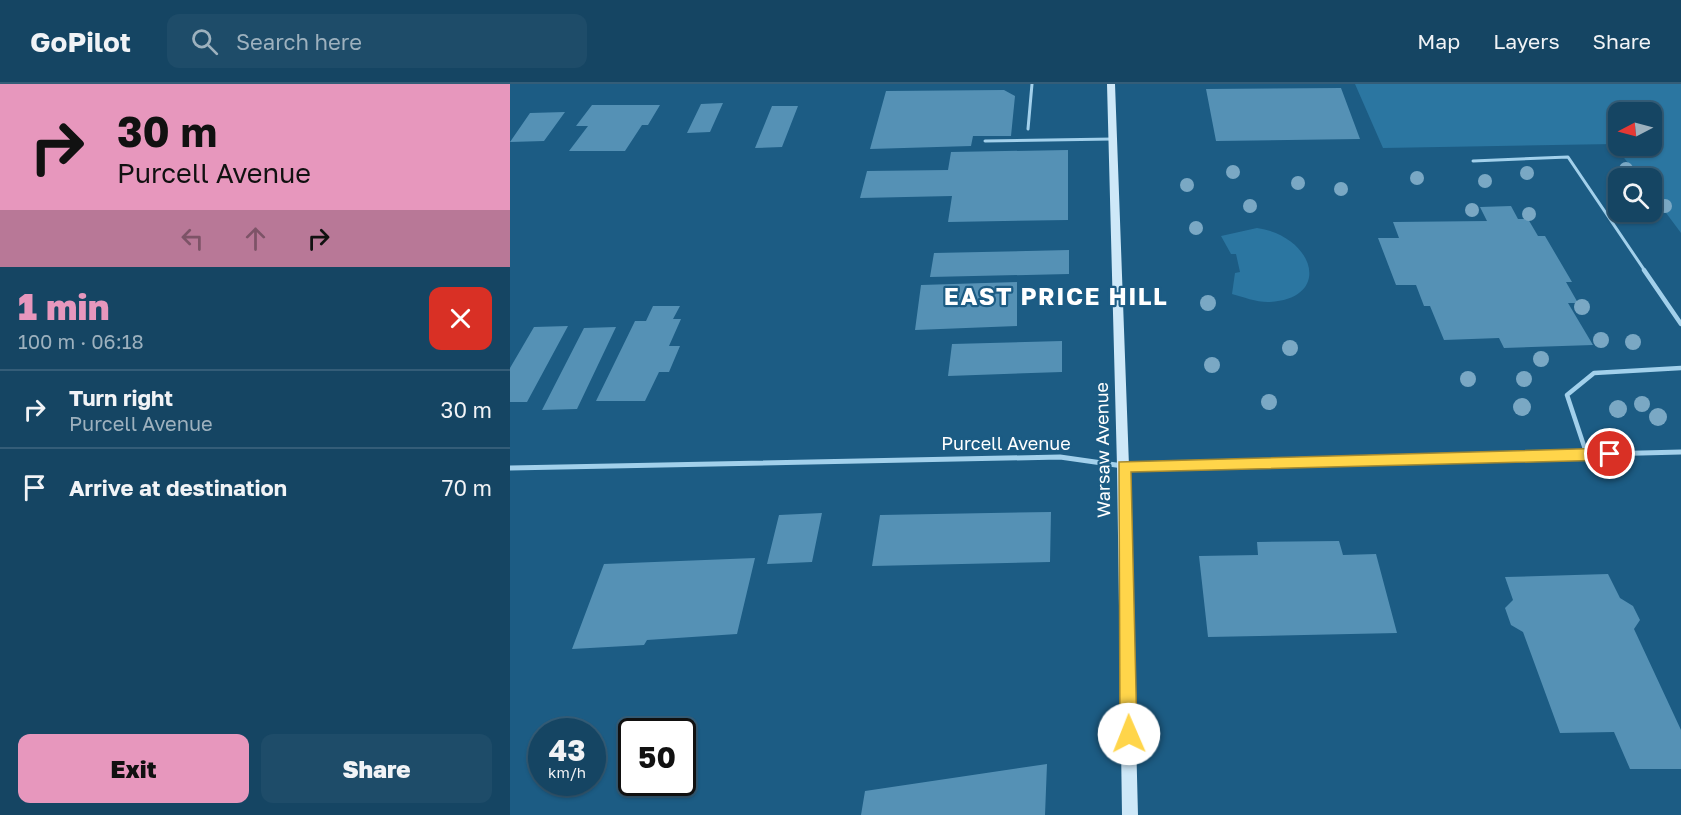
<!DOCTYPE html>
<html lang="en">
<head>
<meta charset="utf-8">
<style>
	:root { --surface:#154563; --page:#1e4c69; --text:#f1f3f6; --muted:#9db1be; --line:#345d78; --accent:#e797bd }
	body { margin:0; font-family:"Golos Text",sans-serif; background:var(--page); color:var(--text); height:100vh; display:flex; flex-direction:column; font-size:22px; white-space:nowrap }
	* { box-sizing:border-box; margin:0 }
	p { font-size:20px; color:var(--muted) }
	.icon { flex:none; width:33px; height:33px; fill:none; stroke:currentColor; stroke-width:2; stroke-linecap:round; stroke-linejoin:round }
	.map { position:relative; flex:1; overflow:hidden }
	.details { display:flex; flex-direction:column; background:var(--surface); width:510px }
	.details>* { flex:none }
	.banner { background:#e797bd; color:#111; overflow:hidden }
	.needle { width:39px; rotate:264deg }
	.controls { position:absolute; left:1098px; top:18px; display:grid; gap:12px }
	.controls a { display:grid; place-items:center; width:54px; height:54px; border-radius:12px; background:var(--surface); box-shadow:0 2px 4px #0004,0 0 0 2px var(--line); font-size:30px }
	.speed { position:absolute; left:18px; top:634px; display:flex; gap:12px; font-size:30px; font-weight:700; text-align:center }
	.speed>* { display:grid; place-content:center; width:78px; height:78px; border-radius:50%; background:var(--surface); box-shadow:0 2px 4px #0004,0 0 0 2px var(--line); line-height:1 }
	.speed small { font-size:15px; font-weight:400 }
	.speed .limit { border:3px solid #111; border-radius:9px; background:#fff; color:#111 }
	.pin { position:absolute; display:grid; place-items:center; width:51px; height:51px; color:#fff; margin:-26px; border:3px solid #fff; border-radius:50%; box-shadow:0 2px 6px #0007 }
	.me { position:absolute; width:66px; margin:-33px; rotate:359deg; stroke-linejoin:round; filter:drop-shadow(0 0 4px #0008) }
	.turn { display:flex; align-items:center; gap:21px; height:126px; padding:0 18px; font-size:27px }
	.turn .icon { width:78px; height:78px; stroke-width:2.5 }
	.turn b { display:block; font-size:42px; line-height:51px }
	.lanes { display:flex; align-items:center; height:57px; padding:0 18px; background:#0003; justify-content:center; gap:30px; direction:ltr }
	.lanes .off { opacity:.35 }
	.round { display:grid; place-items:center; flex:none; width:63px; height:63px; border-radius:12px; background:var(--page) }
	.headline { display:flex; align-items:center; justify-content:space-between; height:102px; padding:0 18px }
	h1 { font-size:36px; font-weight:800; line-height:45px; color:var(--accent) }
	.primary-button { display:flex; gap:12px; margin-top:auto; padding:12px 18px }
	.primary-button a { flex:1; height:69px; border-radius:12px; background:var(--accent); color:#111; font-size:24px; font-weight:800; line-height:69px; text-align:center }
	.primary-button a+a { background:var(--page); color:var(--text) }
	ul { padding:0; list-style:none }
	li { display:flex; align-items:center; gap:18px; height:78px; padding:0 18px; border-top:2px solid var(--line) }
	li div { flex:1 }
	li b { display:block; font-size:22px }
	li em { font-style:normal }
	header { display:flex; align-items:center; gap:36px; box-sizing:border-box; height:84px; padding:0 30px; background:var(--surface); border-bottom:2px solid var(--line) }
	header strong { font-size:28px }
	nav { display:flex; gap:33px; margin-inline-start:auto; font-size:21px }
	.search { width:420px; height:54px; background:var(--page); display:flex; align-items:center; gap:15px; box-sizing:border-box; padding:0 21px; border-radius:12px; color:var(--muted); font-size:22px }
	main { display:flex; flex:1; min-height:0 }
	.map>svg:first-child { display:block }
	.green { fill:#2b76a1; fill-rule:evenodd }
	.building { fill:#5591b5 }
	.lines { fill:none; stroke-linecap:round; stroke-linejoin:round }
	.service-far1 { stroke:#a2d0eb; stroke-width:3 }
	.service { stroke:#a2d0eb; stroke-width:4.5 }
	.minor { stroke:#a2d0eb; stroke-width:5 }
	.secondary { fill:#cee8f8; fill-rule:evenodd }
	.tree { fill:#7aa8c4 }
	.route { fill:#ffd54a; stroke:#a68a30; stroke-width:1.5 }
	.labels { text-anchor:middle; stroke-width:4.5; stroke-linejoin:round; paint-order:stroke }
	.street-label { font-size:18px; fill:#fff; stroke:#1c5c84 }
	.district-label { font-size:24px; font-weight:bold; letter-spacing:1.5px; fill:#fff; stroke:#1c5c84 }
</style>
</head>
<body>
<header>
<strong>GoPilot</strong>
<div class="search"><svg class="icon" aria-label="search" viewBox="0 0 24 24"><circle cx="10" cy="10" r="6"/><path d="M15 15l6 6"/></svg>Search here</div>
<nav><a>Map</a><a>Layers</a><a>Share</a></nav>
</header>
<main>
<section class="details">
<div class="banner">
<div class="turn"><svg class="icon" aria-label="right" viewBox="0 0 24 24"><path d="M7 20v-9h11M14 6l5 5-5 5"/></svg><div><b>30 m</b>Purcell Avenue</div></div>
<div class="lanes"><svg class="icon off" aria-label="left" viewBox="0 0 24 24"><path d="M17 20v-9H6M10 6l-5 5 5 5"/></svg><svg class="icon off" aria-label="ahead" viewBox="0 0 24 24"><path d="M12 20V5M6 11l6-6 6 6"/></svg><svg class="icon" aria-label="right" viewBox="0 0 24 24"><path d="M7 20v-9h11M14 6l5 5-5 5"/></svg></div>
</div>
<div class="headline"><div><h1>1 min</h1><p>100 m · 06:18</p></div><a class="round" style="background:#d93025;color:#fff"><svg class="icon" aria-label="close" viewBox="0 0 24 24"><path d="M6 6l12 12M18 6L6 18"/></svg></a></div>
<ul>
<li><svg class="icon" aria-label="right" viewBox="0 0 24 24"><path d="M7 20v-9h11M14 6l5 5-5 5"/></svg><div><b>Turn right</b><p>Purcell Avenue</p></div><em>30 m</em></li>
<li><svg class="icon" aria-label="arrive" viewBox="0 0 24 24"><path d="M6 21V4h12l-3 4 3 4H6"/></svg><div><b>Arrive at destination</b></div><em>70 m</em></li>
</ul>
<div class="primary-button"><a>Exit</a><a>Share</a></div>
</section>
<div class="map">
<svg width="1171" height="731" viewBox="0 0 1171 731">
	<rect width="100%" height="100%" fill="#1c5c84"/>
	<!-- green -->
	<path class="green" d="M 845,0 L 1171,0 L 1171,149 L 1142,110 L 1142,94 L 1130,94 L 1103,60 L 873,64 ZM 1108,28 L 1142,28 L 1142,62 L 1108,62 Z
		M 747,144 C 804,152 824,215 758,218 C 746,218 733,213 722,210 L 725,189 L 730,188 L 726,170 L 721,170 L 711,152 Z"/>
	<!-- building -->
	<path class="building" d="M 831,4 L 850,55 L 706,57 L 696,5 Z
		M 494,6 L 505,12 L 501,52 L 463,52 L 461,62 L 360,65 L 376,7 Z
		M 213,19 L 200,48 L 177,49 L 191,20 Z
		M 82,21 L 150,21 L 138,41 L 132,41 L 115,67 L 59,67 L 78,42 L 66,42 Z
		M 262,22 L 288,22 L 272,63 L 245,64 Z
		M 55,28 L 34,57 L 0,58 L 20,29 Z
		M 558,66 L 558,136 L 438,138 L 442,112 L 350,114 L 357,87 L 438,86 L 441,68 Z
		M 1001,122 L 1008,135 L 1018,135 L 1028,152 L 1035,152 L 1062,198 L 1056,198 L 1068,219 L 1058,219 L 1083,261 L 994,264 L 989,254 L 934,256 L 920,222 L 914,222 L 906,201 L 886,201 L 868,154 L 889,154 L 883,138 L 977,137 L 970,123 Z
		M 559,166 L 559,190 L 420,193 L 424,169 Z
		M 507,198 L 507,242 L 405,246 L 411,201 Z
		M 143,222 L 170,222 L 163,235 L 171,235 L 159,262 L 170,262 L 159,288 L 149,288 L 135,317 L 86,317 L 125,237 L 136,237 Z
		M 58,242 L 17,318 L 0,318 L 0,284 L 24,243 Z
		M 106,243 L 67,325 L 32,326 L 74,244 Z
		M 552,257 L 552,288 L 438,292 L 442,260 Z
		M 541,428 L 540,478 L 362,482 L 370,431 Z
		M 312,429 L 302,478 L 257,480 L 269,431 Z
		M 829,457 L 833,471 L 866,470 L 887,549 L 698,553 L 689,472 L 748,471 L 747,458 Z
		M 245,474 L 227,550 L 137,556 L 134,561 L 62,565 L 94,480 Z
		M 1098,490 L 1110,514 L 1123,522 L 1130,536 L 1124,545 L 1171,646 L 1171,685 L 1120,685 L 1104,648 L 1050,649 L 1013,548 L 1001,541 L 995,524 L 1003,516 L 995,493 Z
		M 537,680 L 535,731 L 351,731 L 355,707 Z"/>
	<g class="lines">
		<!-- service-far1 -->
		<path class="service-far1" d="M 518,45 L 522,0
			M 475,57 L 603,55
			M 963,77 L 1058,73 L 1135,187"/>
		<!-- service -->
		<path class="service" d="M 1134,186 L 1171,240
			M 1077,371 L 1057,311 L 1084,289 L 1171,284"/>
		<!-- minor -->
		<path class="minor" d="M 0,384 L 550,373 L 613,382 L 1171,368"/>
		<!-- secondary -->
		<path class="secondary" d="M 597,0 L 605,0 L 619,382 L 628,731 L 612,731 L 607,382 Z"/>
	</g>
	<!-- trees -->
	<g class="tree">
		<circle cx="1116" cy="85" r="7"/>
		<circle cx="723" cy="88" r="7"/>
		<circle cx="1017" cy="89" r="7"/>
		<circle cx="907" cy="94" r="7"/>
		<circle cx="975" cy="97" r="7"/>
		<circle cx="788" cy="99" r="7"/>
		<circle cx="677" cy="101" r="7"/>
		<circle cx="831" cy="105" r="7"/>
		<circle cx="740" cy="122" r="7"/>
		<circle cx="1155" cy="122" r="7"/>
		<circle cx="962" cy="126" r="7"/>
		<circle cx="1019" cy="130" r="7"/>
		<circle cx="686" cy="144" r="7"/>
		<circle cx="698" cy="219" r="8"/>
		<circle cx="1072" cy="223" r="8"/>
		<circle cx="1091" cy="256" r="8"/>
		<circle cx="1123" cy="258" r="8"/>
		<circle cx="780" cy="264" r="8"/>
		<circle cx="1031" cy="275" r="8"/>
		<circle cx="702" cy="281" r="8"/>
		<circle cx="958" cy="295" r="8"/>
		<circle cx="1014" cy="295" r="8"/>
		<circle cx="759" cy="318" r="8"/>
		<circle cx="1132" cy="320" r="8"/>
		<circle cx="1012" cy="323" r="9"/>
		<circle cx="1108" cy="325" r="9"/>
		<circle cx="1148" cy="333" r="9"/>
	</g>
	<!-- route -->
	<path class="route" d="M 1100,364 L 1107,370 L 1100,376 L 621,388 L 627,650 L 625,656 L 619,658 L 612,656 L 610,650 L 609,378 Z"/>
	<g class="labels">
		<!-- street labels -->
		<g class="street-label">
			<text x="496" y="366">Purcell Avenue</text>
			<text transform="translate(593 366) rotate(-91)" y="6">Warsaw Avenue</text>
		</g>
		<!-- district labels -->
		<g class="district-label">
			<text x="546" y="221">EAST PRICE HILL</text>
		</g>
	</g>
</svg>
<div class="controls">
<a><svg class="needle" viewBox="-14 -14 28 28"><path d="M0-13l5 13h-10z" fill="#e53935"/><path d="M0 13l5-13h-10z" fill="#9db1be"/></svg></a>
<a><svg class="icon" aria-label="search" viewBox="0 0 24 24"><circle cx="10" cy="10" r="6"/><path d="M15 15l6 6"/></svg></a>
</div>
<div class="speed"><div>43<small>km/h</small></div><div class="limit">50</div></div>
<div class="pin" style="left:1100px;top:370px;background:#d93025"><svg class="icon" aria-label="arrive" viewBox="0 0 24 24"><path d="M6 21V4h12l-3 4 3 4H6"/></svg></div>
<svg class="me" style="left:619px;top:650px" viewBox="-20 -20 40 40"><circle r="19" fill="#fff"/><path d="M0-13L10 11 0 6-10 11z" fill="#ffd54a"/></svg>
</div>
</main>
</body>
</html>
